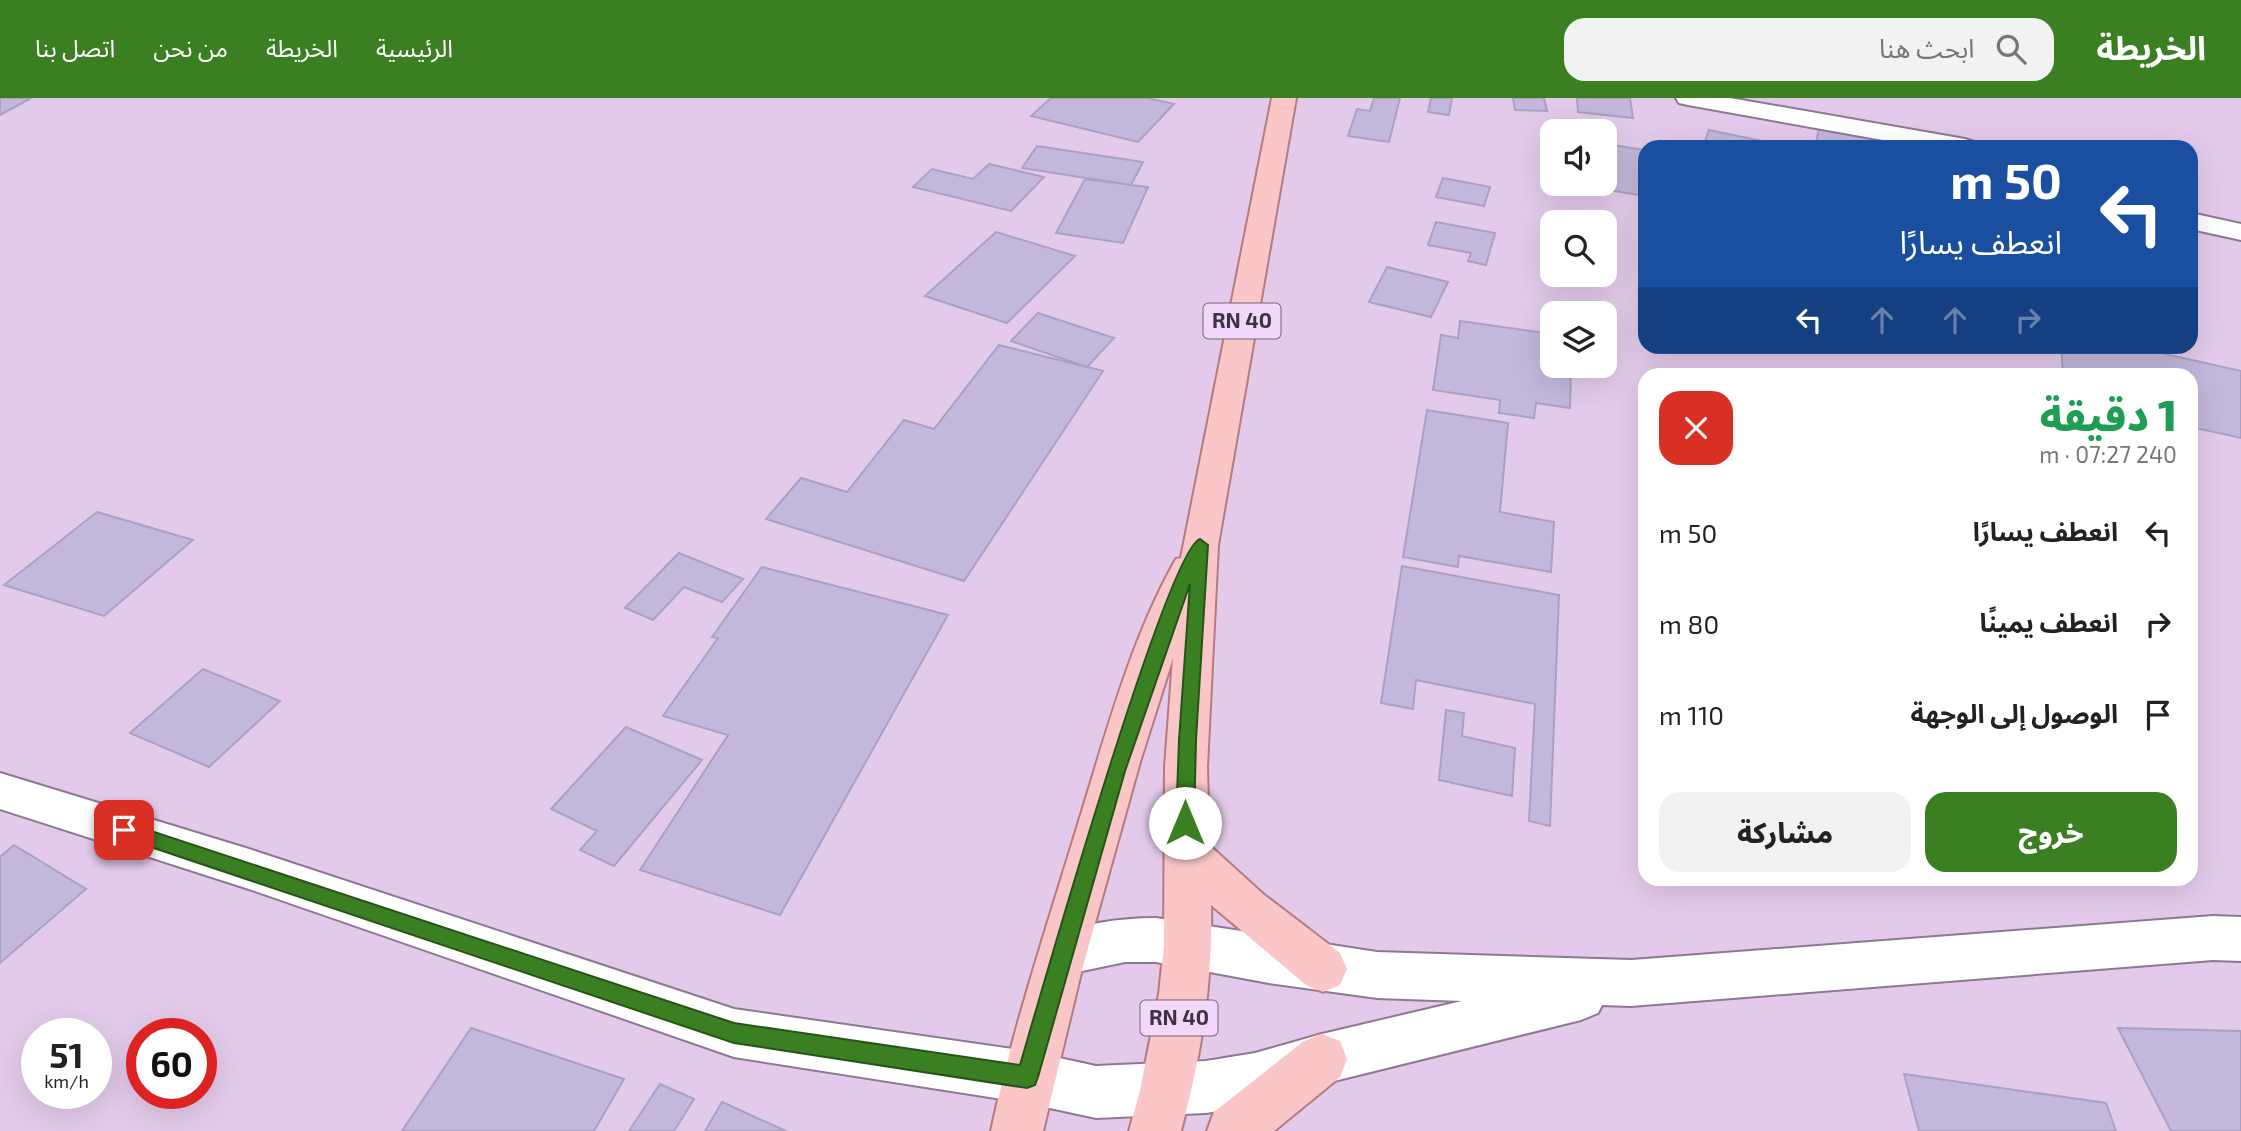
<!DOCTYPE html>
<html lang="ar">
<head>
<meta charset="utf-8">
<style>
	:root { --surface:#fff; --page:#f2f2f2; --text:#222; --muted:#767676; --accent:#3a7f22 }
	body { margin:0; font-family:"Exo 2","Noto Sans Arabic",sans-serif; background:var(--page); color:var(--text); direction:rtl; height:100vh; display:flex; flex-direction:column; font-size:26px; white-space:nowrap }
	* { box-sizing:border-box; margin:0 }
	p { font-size:23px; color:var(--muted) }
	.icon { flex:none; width:38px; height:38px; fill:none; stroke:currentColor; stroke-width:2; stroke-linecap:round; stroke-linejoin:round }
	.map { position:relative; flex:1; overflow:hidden; direction:ltr }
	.panel { position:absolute; left:1638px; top:270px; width:560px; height:518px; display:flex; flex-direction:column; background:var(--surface); border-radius:21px; box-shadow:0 7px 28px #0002; direction:rtl }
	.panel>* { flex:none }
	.hud { position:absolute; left:1638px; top:42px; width:560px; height:214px; border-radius:21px; box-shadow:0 7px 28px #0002; direction:rtl; background:#1a4fa0; color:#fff; overflow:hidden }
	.fabs { position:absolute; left:1540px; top:21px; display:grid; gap:14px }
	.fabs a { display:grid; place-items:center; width:77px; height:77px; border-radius:14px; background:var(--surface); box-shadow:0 7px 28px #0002; font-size:35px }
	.speed { position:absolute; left:21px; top:920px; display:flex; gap:14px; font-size:35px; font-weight:700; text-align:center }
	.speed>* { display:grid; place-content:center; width:91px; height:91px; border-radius:50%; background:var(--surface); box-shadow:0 7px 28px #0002; line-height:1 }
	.speed small { font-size:18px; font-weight:400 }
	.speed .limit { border:10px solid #d22; background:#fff; color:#111 }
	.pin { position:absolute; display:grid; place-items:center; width:60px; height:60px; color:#fff; margin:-30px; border-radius:14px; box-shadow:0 4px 10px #0006 }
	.me { position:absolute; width:77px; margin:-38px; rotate:0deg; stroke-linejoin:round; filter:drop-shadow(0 0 5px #0008) }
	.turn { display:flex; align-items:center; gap:24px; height:147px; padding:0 21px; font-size:32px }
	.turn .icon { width:91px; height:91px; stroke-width:2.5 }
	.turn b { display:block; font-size:49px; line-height:60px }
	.lanes { display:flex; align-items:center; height:66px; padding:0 21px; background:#0003; justify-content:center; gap:35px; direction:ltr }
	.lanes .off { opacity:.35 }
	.round { display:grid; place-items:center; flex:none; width:74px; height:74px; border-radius:21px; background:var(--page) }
	.head { display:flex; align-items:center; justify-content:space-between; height:119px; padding:0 21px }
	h1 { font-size:42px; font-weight:800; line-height:52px; color:#1e9e55 }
	.cta { display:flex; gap:14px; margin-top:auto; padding:14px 21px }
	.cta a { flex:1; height:80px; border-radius:21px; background:var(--accent); color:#fff; font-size:28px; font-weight:800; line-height:80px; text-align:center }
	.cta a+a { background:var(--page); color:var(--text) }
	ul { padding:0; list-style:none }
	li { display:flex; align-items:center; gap:21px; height:91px; padding:0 21px }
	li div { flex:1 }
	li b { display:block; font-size:26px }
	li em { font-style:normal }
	header { display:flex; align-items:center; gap:42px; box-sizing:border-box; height:98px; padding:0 35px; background:var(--accent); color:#fff }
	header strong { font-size:33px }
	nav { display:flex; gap:38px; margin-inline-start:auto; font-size:24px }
	.search { width:490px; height:63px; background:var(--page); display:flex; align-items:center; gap:18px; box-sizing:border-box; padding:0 24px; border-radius:21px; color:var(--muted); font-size:26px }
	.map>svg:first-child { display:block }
	.building { fill:#c3b8dc; stroke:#aaa0c2; stroke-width:2 }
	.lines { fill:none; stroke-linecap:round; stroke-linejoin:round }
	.street-casing { stroke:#8e7794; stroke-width:4 }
	.secondary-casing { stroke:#8e7794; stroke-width:4 }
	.primary-casing { stroke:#b67a7f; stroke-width:4 }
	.street { fill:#fff; fill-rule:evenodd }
	.secondary { fill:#fff; fill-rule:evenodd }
	.primary { fill:#fac6c7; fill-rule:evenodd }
	.route { fill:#3a7f22; stroke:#265316; stroke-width:2 }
	.labels { text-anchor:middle; stroke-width:5; stroke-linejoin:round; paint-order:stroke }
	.shield { fill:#f1d7f8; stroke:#736477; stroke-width:2 }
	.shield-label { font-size:21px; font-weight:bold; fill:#3d3340 }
</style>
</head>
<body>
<header>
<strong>الخريطة</strong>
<div class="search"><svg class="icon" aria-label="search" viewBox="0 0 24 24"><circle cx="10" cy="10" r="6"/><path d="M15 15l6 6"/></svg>ابحث هنا</div>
<nav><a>الرئيسية</a><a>الخريطة</a><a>من نحن</a><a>اتصل بنا</a></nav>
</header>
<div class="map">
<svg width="2241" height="1033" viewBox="0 0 2241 1033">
	<rect width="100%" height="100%" fill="#e3caea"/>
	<!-- building -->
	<path class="building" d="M 0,0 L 31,0 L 0,17 Z
		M 1051,0 L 1147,0 L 1174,6 L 1138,44 L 1031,18 Z
		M 1374,0 L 1400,0 L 1389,44 L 1348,38 L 1357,11 L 1370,13 Z
		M 1431,0 L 1452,0 L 1449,17 L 1428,14 Z
		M 1513,0 L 1544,0 L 1547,13 L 1515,12 Z
		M 1577,0 L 1630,0 L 1633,20 L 1578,14 Z
		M 1821,21 L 1918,41 L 1917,49 L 1815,49 Z
		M 1709,32 L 1791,49 L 1703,49 Z
		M 1606,46 L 1645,52 L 1645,98 L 1602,91 Z
		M 1037,48 L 1143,64 L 1131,87 L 1022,70 Z
		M 989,66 L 1044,79 L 1011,113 L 913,89 L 932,71 L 973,81 Z
		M 1443,80 L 1490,89 L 1484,108 L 1436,99 Z
		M 1085,81 L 1148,89 L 1123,145 L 1056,135 Z
		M 1436,124 L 1495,135 L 1486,167 L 1468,163 L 1471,155 L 1428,147 Z
		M 996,134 L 1075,158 L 1007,225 L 925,198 Z
		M 1387,169 L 1448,184 L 1431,219 L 1369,204 Z
		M 1038,215 L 1114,240 L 1087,269 L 1011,243 Z
		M 1460,223 L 1552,236 L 1552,268 L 1571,268 L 1570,310 L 1536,305 L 1534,320 L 1499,315 L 1500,302 L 1433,292 L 1441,237 L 1458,240 Z
		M 999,247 L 1103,273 L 964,483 L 766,421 L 801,380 L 847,394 L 904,322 L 934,331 Z
		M 2061,248 L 2130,248 L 2241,273 L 2241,340 L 2191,329 L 2191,276 L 2063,276 Z
		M 1427,312 L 1508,325 L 1500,414 L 1554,424 L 1551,474 L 1459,458 L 1458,469 L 1403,459 Z
		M 97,414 L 193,442 L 104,518 L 4,487 Z
		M 679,455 L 743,481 L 722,504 L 684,489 L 653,522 L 625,510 Z
		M 1402,468 L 1559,497 L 1550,728 L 1529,723 L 1535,606 L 1416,582 L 1413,611 L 1381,605 Z
		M 762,469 L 948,517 L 780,817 L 640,772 L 728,637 L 663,618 L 718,540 L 712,539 Z
		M 203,571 L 280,603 L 209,669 L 130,635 Z
		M 1446,612 L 1464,615 L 1462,638 L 1515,650 L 1512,698 L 1439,682 Z
		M 626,629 L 702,662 L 614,768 L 580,752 L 597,733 L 551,711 Z
		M 14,747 L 86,791 L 0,865 L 0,759 Z
		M 471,930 L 624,981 L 594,1033 L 402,1033 Z
		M 2118,930 L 2241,933 L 2241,1033 L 2171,1033 Z
		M 1904,976 L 2106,1005 L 2116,1033 L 1919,1033 Z
		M 660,986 L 694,1001 L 674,1033 L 629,1033 Z
		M 722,1004 L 786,1033 L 705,1033 Z"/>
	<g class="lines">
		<!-- street casing -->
		<g class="street-casing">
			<path id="street" d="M 1676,0 L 1730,0 L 1965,41 L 1974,44 L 1978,49 L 1922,49 L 1688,7 L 1679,5 Z
				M 2191,115 L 2241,126 L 2241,142 L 2191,131 Z
				M 0,675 L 249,751 L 734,911 L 1027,953 L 1045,961 L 1053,979 L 1045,997 L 1027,1005 L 734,959 L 249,791 L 0,711 Z"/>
		</g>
		<!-- secondary casing -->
		<g class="secondary-casing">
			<path id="secondary" d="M 2213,818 L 2241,819 L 2241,863 L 2213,862 L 1631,908 L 1602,907 L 1598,915 L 1581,922 L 1322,986 L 1255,1007 L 1206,1015 L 1096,1020 L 1027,1005 L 1009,997 L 1001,979 L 1009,961 L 1027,953 L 1096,968 L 1206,963 L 1255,955 L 1322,936 L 1462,903 L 1377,900 L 1269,885 L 1156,864 L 1125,864 L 1063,877 L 1046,871 L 1039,855 L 1046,839 C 1081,826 1119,820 1156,820 L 1377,854 L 1631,862 Z"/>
		</g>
		<!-- primary casing -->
		<g class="primary-casing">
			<path id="primary" d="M 1272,0 L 1296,0 L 1218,447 L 1207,669 L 1209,747 L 1263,796 L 1340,855 L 1347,871 L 1340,887 L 1323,894 L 1306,887 L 1211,807 C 1213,883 1201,959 1181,1033 L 1129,1033 L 1140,993 L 1159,896 L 1164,848 L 1165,669 L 1173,560 L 1140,664 L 1081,875 L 1043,1033 L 991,1033 C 1013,929 1047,828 1078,726 C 1105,639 1131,540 1176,461 L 1181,460 Z
				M 1322,936 L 1340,943 L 1347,961 L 1340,979 L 1274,1033 L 1207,1033 L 1214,1014 L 1304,943 Z"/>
		</g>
		<!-- street -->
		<use href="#street" class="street"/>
		<!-- secondary -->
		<use href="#secondary" class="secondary"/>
		<!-- primary -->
		<use href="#primary" class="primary"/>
	</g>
	<!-- route -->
	<path class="route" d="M 1200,441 L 1208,447 L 1196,642 L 1194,725 L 1192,731 L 1185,733 L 1179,731 L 1176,725 L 1179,642 L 1190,486 L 1125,673 L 1038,979 L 1035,987 L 1027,990 L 734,945 L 124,740 L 118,738 L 115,732 L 118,727 L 124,724 L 734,925 L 1020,967 C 1038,906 1167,451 1200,441 Z"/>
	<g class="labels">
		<!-- shield labels -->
		<g class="shield">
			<rect x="1203.5" y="205.5" width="77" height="35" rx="5"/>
			<rect x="1140.5" y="902.5" width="77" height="35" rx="5"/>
		</g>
		<g class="shield-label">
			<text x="1242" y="230">RN 40</text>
			<text x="1179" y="927">RN 40</text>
		</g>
	</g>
</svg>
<div class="fabs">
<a><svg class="icon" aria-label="sound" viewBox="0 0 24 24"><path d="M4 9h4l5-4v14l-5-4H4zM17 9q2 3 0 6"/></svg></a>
<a><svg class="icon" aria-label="search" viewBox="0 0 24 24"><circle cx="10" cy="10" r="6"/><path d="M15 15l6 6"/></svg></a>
<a><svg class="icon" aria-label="layers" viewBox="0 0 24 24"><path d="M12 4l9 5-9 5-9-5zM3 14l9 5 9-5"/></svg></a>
</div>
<div class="speed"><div>51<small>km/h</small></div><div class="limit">60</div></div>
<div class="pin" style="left:124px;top:732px;background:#d93025"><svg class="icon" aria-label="arrive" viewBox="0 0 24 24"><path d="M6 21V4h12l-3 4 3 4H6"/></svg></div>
<svg class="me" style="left:1185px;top:725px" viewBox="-20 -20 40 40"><circle r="19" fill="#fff"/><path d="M0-13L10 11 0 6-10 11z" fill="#3a7f22"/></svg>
<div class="hud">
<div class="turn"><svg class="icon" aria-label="left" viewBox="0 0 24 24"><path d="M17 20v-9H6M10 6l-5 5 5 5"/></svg><div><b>50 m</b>انعطف يسارًا</div></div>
<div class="lanes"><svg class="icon" aria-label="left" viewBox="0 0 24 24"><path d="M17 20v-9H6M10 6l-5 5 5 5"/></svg><svg class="icon off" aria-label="ahead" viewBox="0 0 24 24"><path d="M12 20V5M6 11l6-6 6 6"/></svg><svg class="icon off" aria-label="ahead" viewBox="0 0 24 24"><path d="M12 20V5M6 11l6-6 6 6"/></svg><svg class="icon off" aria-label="right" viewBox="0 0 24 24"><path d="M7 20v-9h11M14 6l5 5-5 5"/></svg></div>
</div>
<section class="panel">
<div class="head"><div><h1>1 دقيقة</h1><p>240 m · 07:27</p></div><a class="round" style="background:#d93025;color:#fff"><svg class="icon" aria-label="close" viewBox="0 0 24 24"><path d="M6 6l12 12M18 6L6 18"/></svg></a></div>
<ul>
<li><svg class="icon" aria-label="left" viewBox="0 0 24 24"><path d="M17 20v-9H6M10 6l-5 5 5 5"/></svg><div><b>انعطف يسارًا</b></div><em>50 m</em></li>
<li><svg class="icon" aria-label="right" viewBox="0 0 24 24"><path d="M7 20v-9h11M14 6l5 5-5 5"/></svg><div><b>انعطف يمينًا</b></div><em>80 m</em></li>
<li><svg class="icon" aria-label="arrive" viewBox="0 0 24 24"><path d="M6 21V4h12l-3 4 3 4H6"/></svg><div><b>الوصول إلى الوجهة</b></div><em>110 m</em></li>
</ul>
<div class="cta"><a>خروج</a><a>مشاركة</a></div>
</section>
</div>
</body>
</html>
